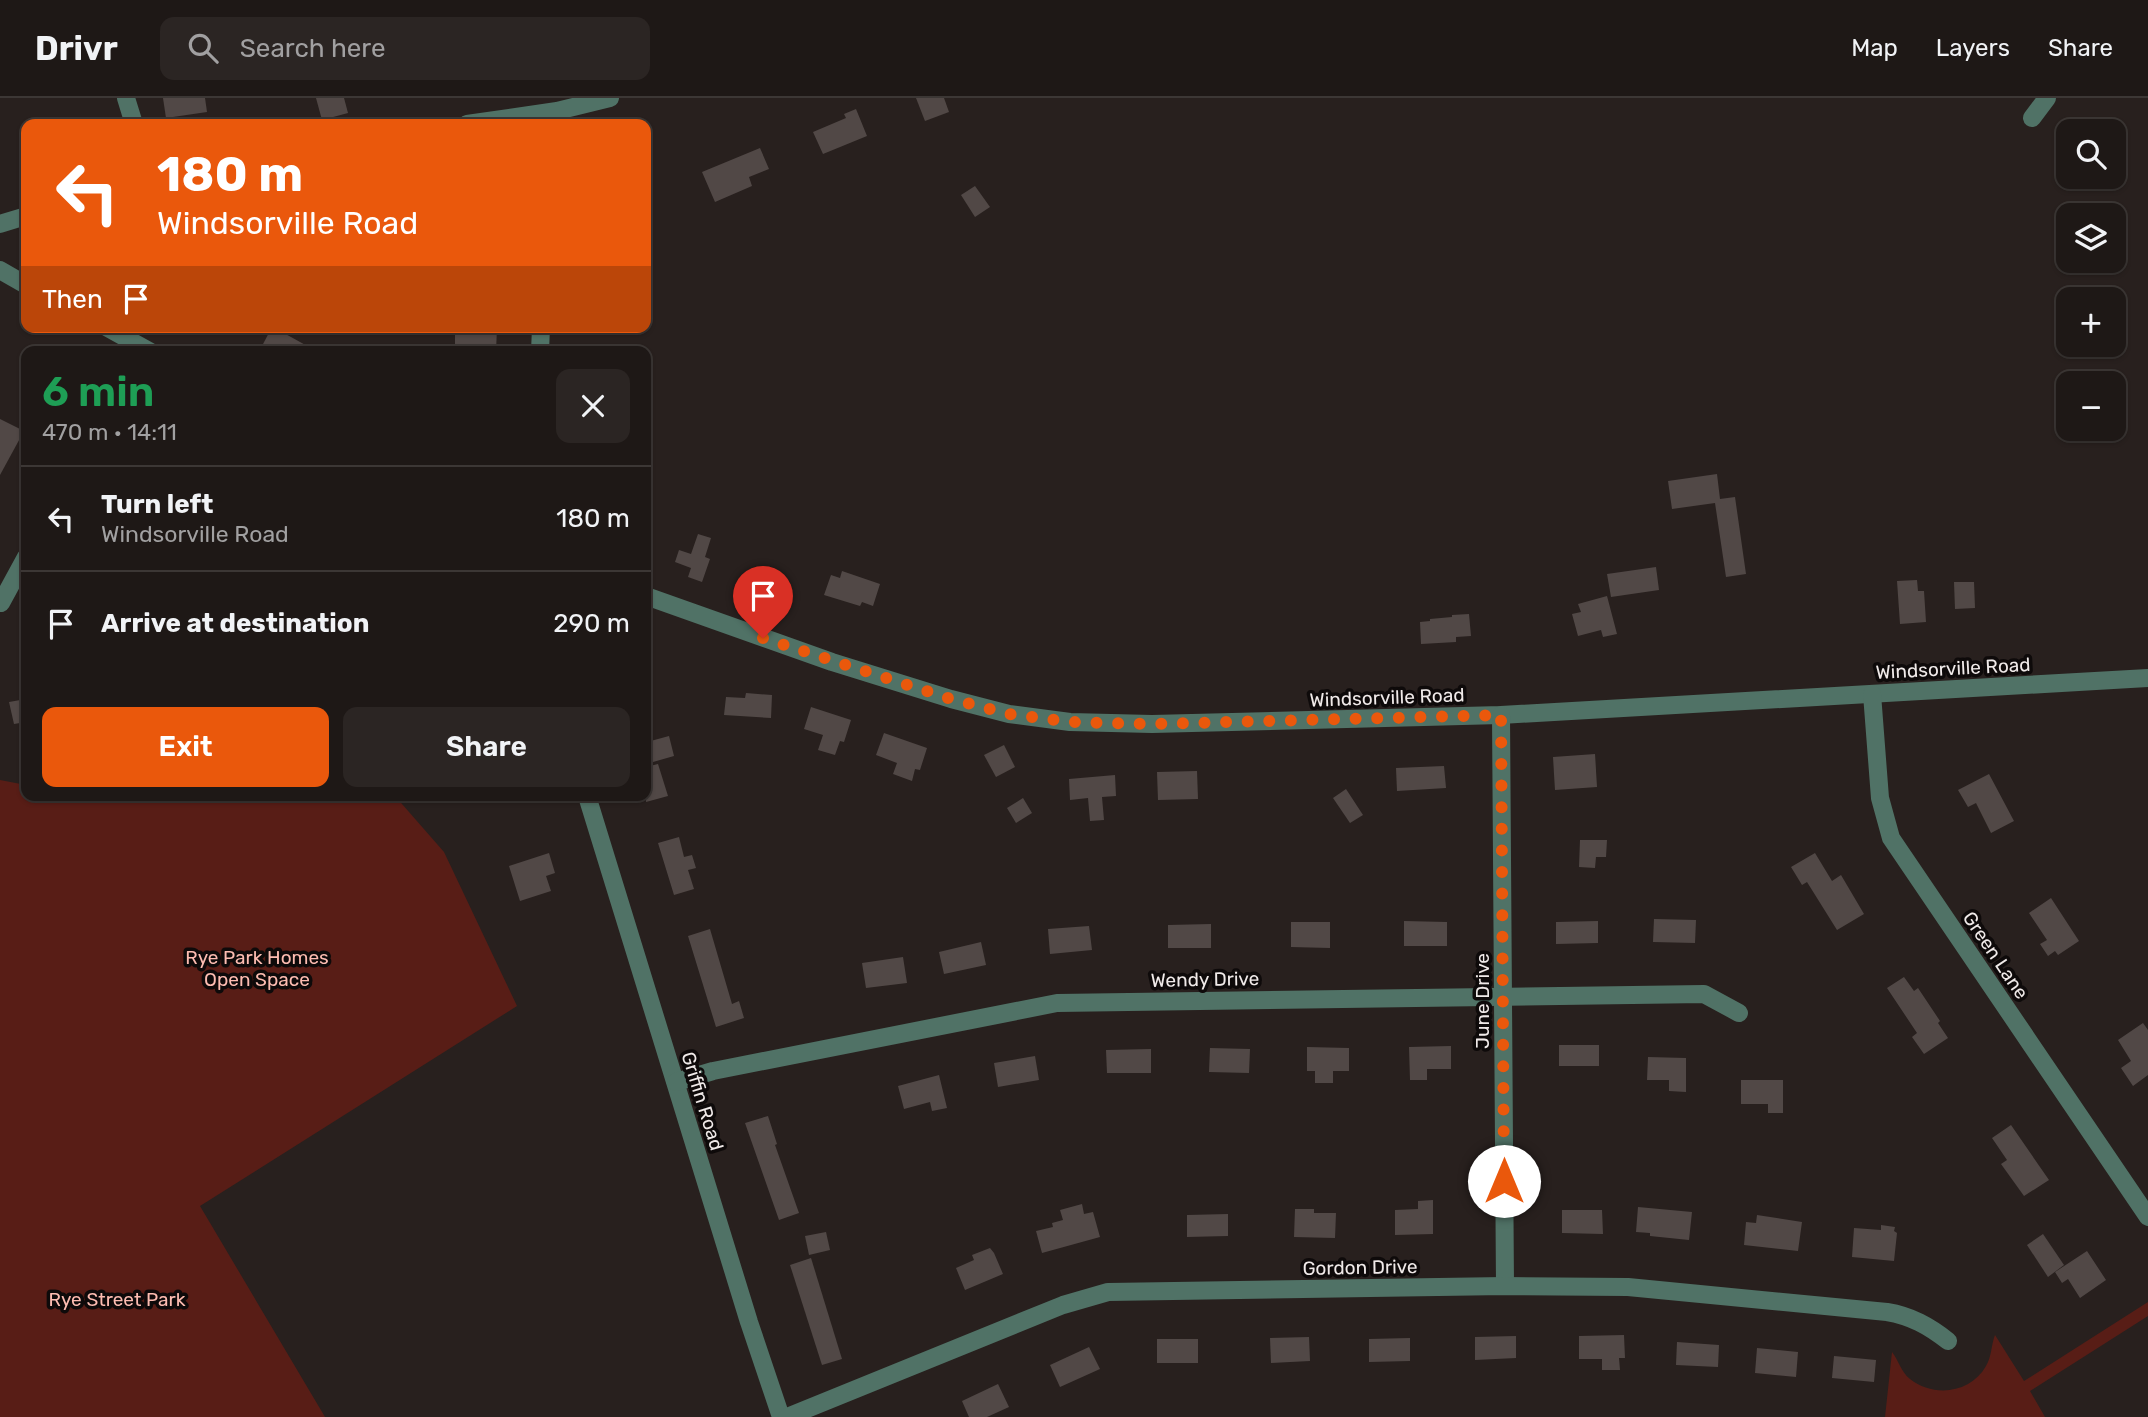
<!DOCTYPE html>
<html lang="en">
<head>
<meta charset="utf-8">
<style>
  :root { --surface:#1e1816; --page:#2b2523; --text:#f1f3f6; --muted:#a1a0a1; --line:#3c3735; --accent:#ea580c }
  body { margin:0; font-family:Rubik,sans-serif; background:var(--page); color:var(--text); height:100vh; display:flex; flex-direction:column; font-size:26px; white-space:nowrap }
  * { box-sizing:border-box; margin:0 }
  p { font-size:23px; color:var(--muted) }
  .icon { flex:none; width:38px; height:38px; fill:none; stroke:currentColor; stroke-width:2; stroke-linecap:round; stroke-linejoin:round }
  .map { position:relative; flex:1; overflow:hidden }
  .drawer { position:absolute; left:21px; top:248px; width:630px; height:455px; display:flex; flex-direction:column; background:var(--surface); border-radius:14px; box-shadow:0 2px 5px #0004,0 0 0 2px var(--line) }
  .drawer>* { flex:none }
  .guide { position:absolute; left:21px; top:21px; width:630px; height:214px; border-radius:14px; box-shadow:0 2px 5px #0004,0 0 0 2px var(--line); background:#ea580c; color:#fff; overflow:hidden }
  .tools { position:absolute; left:2056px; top:21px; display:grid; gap:14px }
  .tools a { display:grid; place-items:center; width:70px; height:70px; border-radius:14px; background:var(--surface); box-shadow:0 2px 5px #0004,0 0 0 2px var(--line); font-size:35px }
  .pin { position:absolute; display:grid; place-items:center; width:60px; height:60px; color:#fff; margin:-72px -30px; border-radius:50% 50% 50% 0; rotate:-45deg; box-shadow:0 0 7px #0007 }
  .pin .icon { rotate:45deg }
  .me { position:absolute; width:77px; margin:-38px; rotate:0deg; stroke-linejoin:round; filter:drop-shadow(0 0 5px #0008) }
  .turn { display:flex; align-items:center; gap:24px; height:147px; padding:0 21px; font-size:32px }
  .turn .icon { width:91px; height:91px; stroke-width:2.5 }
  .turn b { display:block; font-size:49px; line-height:60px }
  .then { display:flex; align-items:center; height:66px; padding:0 21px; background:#0003; gap:14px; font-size:26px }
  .round { display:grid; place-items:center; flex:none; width:74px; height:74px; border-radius:14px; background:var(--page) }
  .headline { display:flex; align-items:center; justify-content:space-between; height:119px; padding:0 21px }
  h1 { font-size:42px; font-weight:600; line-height:52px; color:#1e9e55 }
  .button { display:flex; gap:14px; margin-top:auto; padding:14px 21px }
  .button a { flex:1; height:80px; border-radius:14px; background:var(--accent); color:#fff; font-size:28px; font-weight:600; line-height:80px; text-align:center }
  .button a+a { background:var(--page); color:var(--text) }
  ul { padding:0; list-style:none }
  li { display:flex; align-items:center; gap:21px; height:105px; padding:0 21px; border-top:2px solid var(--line) }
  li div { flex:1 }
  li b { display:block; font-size:26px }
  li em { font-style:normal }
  header { display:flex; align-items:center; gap:42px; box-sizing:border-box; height:98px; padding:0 35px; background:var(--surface); border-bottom:2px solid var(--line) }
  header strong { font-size:33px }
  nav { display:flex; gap:38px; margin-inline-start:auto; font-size:24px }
  .search { width:490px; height:63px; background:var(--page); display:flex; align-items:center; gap:18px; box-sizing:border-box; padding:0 24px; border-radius:14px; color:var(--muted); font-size:26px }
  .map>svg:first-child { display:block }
</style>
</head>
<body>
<header>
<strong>Drivr</strong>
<div class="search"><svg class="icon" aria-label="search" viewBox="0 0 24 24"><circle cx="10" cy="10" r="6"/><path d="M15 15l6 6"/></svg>Search here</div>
<nav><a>Map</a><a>Layers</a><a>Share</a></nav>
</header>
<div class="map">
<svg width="2148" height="1319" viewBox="0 0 2148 1319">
  <rect width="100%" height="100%" fill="#28201e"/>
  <g fill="#581d16">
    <path d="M 0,682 L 26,687 L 26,698 L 89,698 L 110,702 L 114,698 L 395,698 L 444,754 L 517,908 L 200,1108 L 325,1319 L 0,1319 Z"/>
    <path d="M 2148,1204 L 2148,1218 L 2030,1293 L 2045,1319 L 1885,1319 L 1892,1254 C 1899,1263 1901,1274 1910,1281 C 1934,1300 1971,1295 1986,1268 C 1992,1258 1991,1247 1995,1237 L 2024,1283 Z"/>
  </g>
  <g fill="#514846">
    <path d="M 163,0 L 205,0 L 207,14 L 166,20 Z"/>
    <path d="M 316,0 L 344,0 L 348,15 L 322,22 Z"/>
    <path d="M 916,0 L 944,0 L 949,14 L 925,23 Z"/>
    <path d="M 856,11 L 867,38 L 823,56 L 813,34 L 846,20 L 844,16 Z"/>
    <path d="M 760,50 L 769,71 L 749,79 L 752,88 L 715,104 L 702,74 Z"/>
    <path d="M 975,88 L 990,109 L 975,119 L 961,97 Z"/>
    <path d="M 272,229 L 273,229 L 318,254 L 273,254 L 262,248 Z"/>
    <path d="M 455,229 L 497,229 L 496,254 L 455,254 Z"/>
    <path d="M 0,321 L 24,333 L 0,377 Z"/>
    <path d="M 1717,376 L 1720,401 L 1735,399 L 1746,476 L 1726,479 L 1715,405 L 1672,411 L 1668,383 Z"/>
    <path d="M 698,436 L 711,440 L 705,459 L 710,461 L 702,484 L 688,479 L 691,470 L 675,464 L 679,452 L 691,456 Z"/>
    <path d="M 1656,469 L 1659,492 L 1611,499 L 1607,476 Z"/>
    <path d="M 842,473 L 880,486 L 873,508 L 862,504 L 860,508 L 824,497 L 831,477 L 840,480 Z"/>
    <path d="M 1917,482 L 1918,493 L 1924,493 L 1926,524 L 1900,526 L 1897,483 Z"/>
    <path d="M 1954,484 L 1974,484 L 1975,510 L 1955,511 Z"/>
    <path d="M 1607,498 L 1617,536 L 1603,539 L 1601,532 L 1578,538 L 1572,516 L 1581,514 L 1578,506 Z"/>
    <path d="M 1469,516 L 1471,538 L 1456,539 L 1456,544 L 1421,546 L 1420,524 L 1430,523 L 1430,521 L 1452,519 L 1452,517 Z"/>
    <path d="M 746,595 L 772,597 L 771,620 L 724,617 L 726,599 L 745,600 Z"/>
    <path d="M 26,601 L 26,624 L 14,626 L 9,604 Z"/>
    <path d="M 811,609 L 851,622 L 844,644 L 840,643 L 835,657 L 818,652 L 823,637 L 804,631 Z"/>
    <path d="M 884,635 L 927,650 L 920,672 L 915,671 L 912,683 L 893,676 L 897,665 L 876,657 Z"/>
    <path d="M 669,638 L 674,658 L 653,664 L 647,644 Z"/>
    <path d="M 1004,647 L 1015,669 L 996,679 L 984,657 Z"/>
    <path d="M 1595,656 L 1597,689 L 1555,692 L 1553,659 Z"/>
    <path d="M 658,666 L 668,698 L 646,704 L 646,669 Z"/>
    <path d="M 1444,668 L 1446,690 L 1397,693 L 1396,670 Z"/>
    <path d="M 1197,673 L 1198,701 L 1158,702 L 1157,674 Z"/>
    <path d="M 1989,676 L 2014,723 L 1991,735 L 1976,705 L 1968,709 L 1958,692 Z"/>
    <path d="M 1115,677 L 1116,698 L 1102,699 L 1104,722 L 1090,723 L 1088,700 L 1070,702 L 1069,681 Z"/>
    <path d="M 1346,691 L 1363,717 L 1350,725 L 1333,700 Z"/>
    <path d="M 1023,700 L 1032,715 L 1016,725 L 1007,710 Z"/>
    <path d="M 679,739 L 684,759 L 692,757 L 696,770 L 688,772 L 694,791 L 674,797 L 658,745 Z"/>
    <path d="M 1580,742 L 1607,742 L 1606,759 L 1596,759 L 1595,770 L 1579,769 Z"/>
    <path d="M 549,755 L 555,775 L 546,778 L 551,793 L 520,803 L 509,768 Z"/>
    <path d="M 1815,755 L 1832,783 L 1841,777 L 1864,816 L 1837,832 L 1807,784 L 1802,787 L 1791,769 Z"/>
    <path d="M 2051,800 L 2079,843 L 2058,857 L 2055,853 L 2048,858 L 2040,846 L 2047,842 L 2029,815 Z"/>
    <path d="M 1654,821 L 1696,822 L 1695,845 L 1653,844 Z"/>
    <path d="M 1404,823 L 1447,824 L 1447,848 L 1404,848 Z"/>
    <path d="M 1598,823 L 1598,845 L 1556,846 L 1556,824 Z"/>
    <path d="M 1291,824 L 1330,824 L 1330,850 L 1291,849 Z"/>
    <path d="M 1211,826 L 1211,850 L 1168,850 L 1168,827 Z"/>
    <path d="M 1089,828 L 1092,852 L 1050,856 L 1048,831 Z"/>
    <path d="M 710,831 L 732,906 L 739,903 L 744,920 L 716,929 L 688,838 Z"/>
    <path d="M 981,844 L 986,867 L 944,876 L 939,854 Z"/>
    <path d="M 903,859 L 907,885 L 866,890 L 862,865 Z"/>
    <path d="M 1904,879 L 1914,893 L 1918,890 L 1940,923 L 1938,925 L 1948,940 L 1924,956 L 1912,939 L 1917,935 L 1887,890 Z"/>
    <path d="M 2143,925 L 2148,932 L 2148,977 L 2133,988 L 2121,970 L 2131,963 L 2118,942 Z"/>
    <rect x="1559" y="947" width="40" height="21"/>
    <path d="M 1451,948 L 1451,971 L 1427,971 L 1427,982 L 1410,982 L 1409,949 Z"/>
    <path d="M 1307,949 L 1349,950 L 1349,973 L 1333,973 L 1333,985 L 1315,985 L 1315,973 L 1307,973 Z"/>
    <path d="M 1210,950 L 1250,951 L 1249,975 L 1209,974 Z"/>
    <path d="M 1151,951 L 1151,975 L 1107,975 L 1106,952 Z"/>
    <path d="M 1035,958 L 1039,982 L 998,989 L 994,965 Z"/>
    <path d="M 1648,959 L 1686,960 L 1686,994 L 1669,993 L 1669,982 L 1647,982 Z"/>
    <path d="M 939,977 L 947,1010 L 932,1013 L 930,1004 L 904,1011 L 898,988 Z"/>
    <path d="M 1741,982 L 1783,982 L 1783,1015 L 1768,1015 L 1768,1006 L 1741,1006 Z"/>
    <path d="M 768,1018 L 777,1046 L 775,1047 L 799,1115 L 779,1122 L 745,1025 Z"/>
    <path d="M 2011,1027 L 2049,1082 L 2024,1098 L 2001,1066 L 2007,1062 L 1992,1040 Z"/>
    <path d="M 1433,1102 L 1433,1136 L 1395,1137 L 1395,1112 L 1418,1111 L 1418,1103 Z"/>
    <path d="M 1082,1106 L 1084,1116 L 1093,1114 L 1100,1139 L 1042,1155 L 1036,1133 L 1053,1129 L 1052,1125 L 1063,1122 L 1060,1112 Z"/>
    <path d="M 1638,1109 L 1692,1114 L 1689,1142 L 1650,1138 L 1650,1135 L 1636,1134 Z"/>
    <path d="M 1295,1111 L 1314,1111 L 1314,1115 L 1336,1115 L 1335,1140 L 1294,1139 Z"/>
    <path d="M 1562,1112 L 1602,1112 L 1603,1136 L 1562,1135 Z"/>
    <path d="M 1228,1116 L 1228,1138 L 1187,1139 L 1187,1117 Z"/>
    <path d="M 1757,1117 L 1802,1124 L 1798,1153 L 1744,1147 L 1746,1124 L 1756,1125 Z"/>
    <path d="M 1881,1127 L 1895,1129 L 1894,1133 L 1897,1135 L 1894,1163 L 1852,1159 L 1854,1130 L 1881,1132 Z"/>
    <path d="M 826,1134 L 830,1152 L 809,1157 L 805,1138 Z"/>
    <path d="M 2043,1136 L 2064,1167 L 2048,1179 L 2027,1147 Z"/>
    <path d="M 990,1150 L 994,1155 L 1003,1176 L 965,1192 L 956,1170 L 974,1162 L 972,1157 Z"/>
    <path d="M 2087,1153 L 2106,1182 L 2080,1200 L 2068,1181 L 2062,1185 L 2055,1174 Z"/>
    <path d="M 811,1160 L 842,1261 L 822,1267 L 790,1167 Z"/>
    <path d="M 1624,1237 L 1625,1260 L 1619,1260 L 1620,1272 L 1602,1272 L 1602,1261 L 1579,1261 L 1579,1238 Z"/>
    <path d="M 1516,1238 L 1516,1260 L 1475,1262 L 1475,1239 Z"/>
    <path d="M 1309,1239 L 1310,1263 L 1271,1265 L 1270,1240 Z"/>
    <path d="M 1410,1240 L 1410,1263 L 1369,1264 L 1369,1241 Z"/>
    <rect x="1157" y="1241" width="41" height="24"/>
    <path d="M 1677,1244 L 1719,1247 L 1718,1269 L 1676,1267 Z"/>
    <path d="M 1089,1249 L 1100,1271 L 1060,1289 L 1050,1267 Z"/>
    <path d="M 1757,1250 L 1798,1254 L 1796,1279 L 1755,1275 Z"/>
    <path d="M 1834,1258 L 1876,1262 L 1874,1284 L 1832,1280 Z"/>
    <path d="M 998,1286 L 1009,1309 L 987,1319 L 969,1319 L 962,1303 Z"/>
  </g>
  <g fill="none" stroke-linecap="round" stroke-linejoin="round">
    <g stroke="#507266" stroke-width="18">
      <path d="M 126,0 L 134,26"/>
      <path d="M 2032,20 L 2047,0"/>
      <path d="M 467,26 L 557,13 L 610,0"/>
      <path d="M 0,126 L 26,118"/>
      <path d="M 0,172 L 26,187"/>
      <path d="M 106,229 L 151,254"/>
      <path d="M 540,254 L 541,229"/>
      <path d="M 646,498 L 832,564 L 951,601 L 1009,616 L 1070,624 L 1152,626 L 1501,617 L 2148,580"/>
      <path d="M 1,505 L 26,459"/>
      <path d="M 1872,596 L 1880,700 L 1891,740 L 2148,1119"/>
      <path d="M 1501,617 L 1505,1188"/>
      <path d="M 587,698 L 749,1224 L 781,1319"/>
      <path d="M 676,984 L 713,973 L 1057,905 L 1704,896 L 1739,915"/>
      <path d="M 787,1319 L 1063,1207 L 1108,1194 L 1505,1188 L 1628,1189 L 1887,1214 C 1911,1218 1929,1228 1948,1243"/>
    </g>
  </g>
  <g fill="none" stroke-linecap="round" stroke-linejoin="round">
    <path stroke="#ea580c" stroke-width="12" stroke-dasharray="0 21.6" d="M 763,540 L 951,601 L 1009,616 L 1070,624 L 1152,626 L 1501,617 L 1504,1083"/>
  </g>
  <g text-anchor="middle" stroke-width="7" stroke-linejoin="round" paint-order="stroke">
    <g font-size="19" fill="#f0eae9" stroke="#0e0a0a">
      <text transform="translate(1953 570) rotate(-3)" y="7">Windsorville Road</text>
      <text transform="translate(1387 599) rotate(-2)" y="7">Windsorville Road</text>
      <text transform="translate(1996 857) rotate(56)" y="7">Green Lane</text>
      <text transform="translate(1205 881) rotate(-1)" y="7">Wendy Drive</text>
      <text transform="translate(1482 903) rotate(-90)" y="7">June Drive</text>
      <text transform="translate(703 1003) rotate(73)" y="7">Griffin Road</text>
      <text transform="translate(1360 1169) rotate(-1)" y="7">Gordon Drive</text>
    </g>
    <g font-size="19" fill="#fdbcb1" stroke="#0e0a0a">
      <text x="257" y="866">Rye Park Homes<tspan x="257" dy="22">Open Space</tspan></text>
      <text x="117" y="1208">Rye Street Park</text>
    </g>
  </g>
</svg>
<div class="tools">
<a><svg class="icon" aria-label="search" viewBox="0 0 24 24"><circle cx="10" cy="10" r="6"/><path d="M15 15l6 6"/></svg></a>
<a><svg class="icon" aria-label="layers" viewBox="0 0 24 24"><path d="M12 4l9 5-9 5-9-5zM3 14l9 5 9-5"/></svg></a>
<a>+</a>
<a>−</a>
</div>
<div class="pin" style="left:763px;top:540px;background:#d93025"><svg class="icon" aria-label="arrive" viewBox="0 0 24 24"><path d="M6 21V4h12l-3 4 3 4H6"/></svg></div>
<svg class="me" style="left:1504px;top:1083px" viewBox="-20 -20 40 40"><circle r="19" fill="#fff"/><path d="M0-13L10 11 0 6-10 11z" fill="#ea580c"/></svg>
<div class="guide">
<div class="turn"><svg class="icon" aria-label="left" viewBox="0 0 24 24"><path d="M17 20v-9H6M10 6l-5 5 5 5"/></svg><div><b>180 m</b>Windsorville Road</div></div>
<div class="then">Then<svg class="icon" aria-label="arrive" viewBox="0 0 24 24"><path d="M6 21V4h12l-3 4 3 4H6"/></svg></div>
</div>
<section class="drawer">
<div class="headline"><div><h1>6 min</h1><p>470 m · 14:11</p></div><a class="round"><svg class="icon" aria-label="close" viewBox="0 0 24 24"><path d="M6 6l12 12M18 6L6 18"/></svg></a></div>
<ul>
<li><svg class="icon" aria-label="left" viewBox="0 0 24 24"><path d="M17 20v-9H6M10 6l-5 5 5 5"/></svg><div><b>Turn left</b><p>Windsorville Road</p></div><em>180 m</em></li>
<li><svg class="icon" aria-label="arrive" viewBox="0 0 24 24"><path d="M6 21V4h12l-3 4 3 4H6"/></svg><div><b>Arrive at destination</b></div><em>290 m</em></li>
</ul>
<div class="button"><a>Exit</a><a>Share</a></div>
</section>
</div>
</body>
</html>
